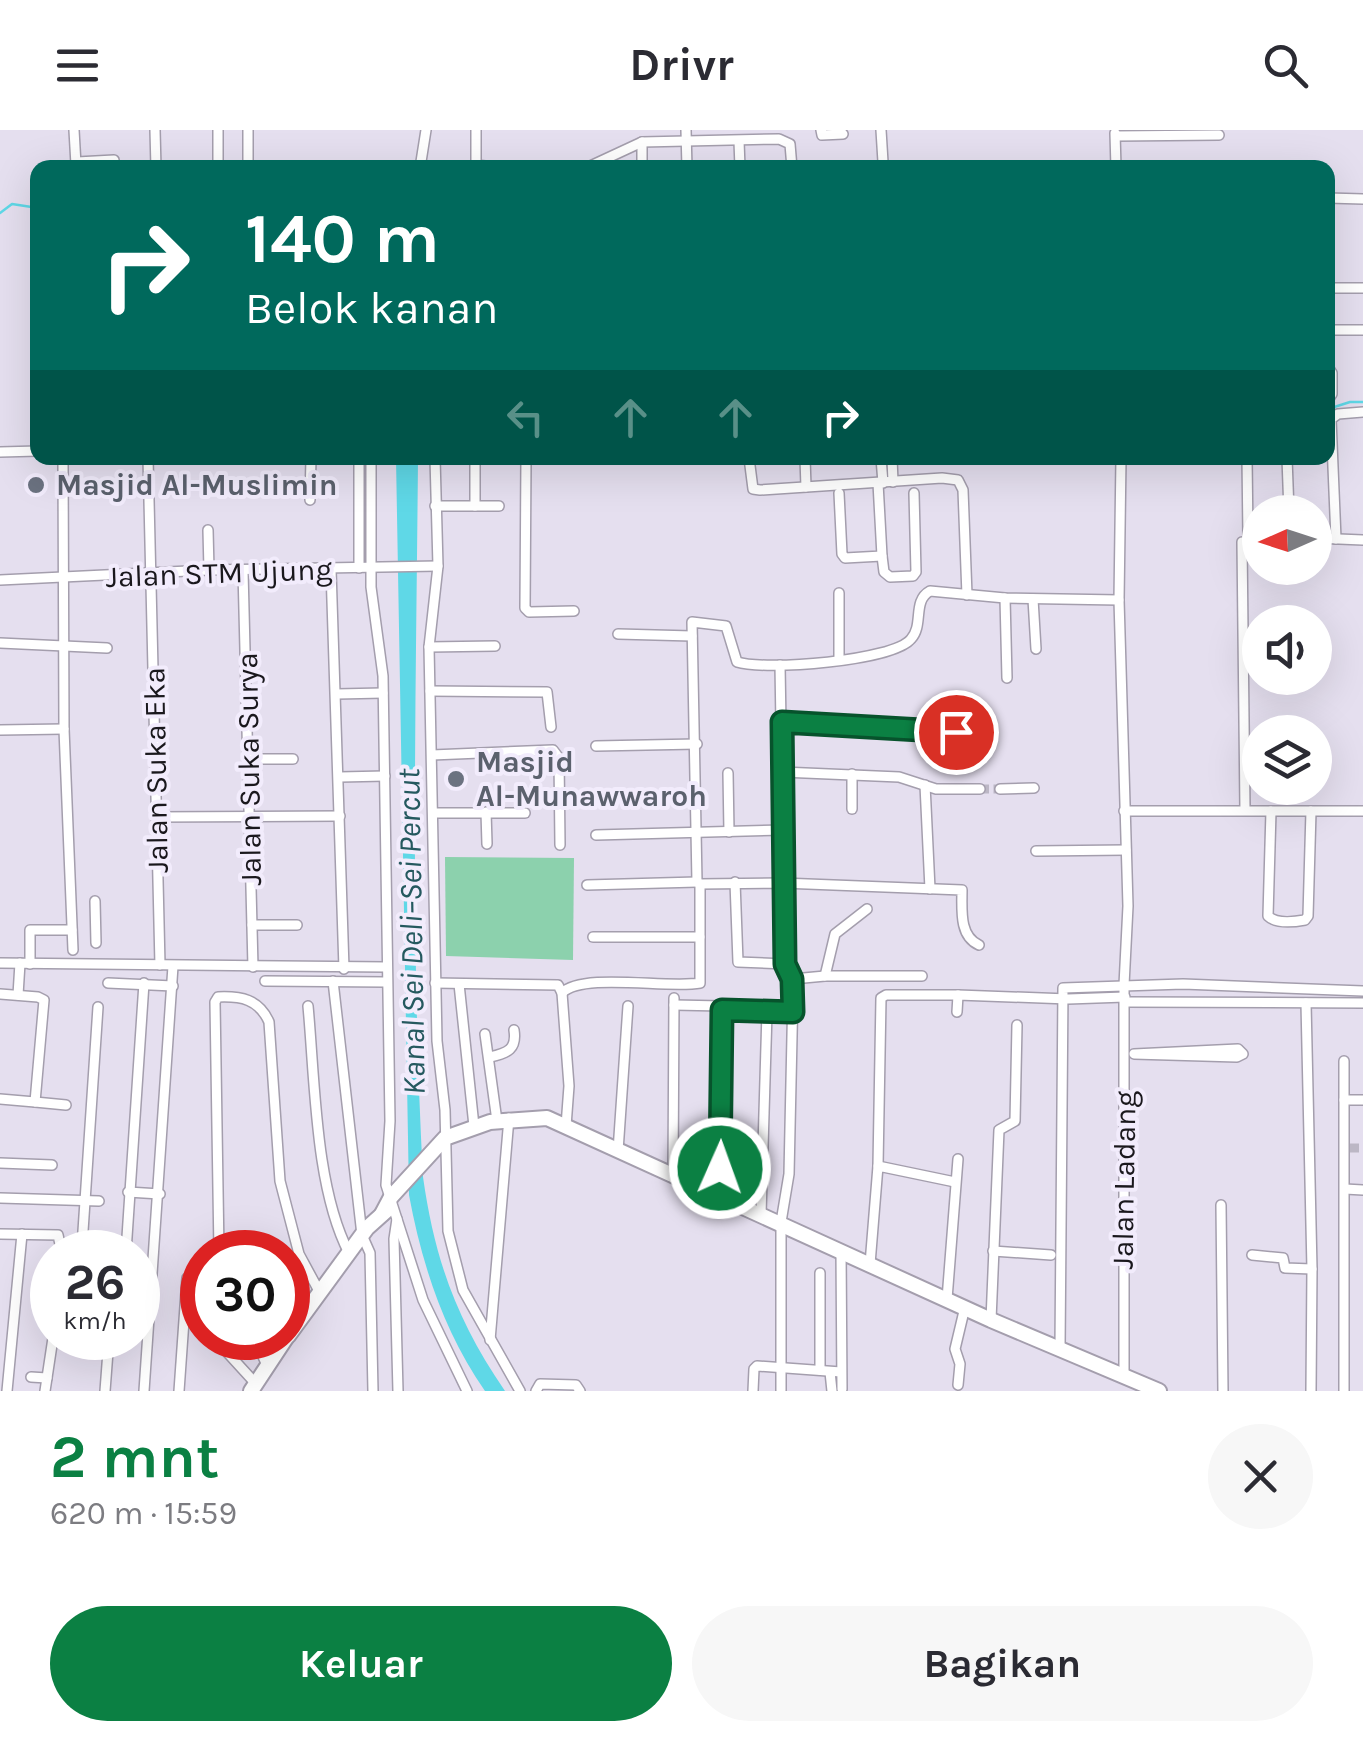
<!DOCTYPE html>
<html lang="id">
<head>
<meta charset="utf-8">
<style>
  :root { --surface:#fff; --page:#f7f7f7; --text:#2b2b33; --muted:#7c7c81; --accent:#0b8043 }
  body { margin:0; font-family:Karla,sans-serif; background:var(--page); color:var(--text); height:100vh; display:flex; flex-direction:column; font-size:38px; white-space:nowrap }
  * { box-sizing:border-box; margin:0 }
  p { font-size:32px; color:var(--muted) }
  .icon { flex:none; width:55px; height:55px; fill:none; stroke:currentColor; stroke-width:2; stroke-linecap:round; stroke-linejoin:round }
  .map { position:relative; height:1261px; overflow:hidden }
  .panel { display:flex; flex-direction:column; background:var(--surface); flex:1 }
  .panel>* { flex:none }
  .guide { position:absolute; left:30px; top:30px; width:1305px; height:305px; border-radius:20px; box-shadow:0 10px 40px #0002; background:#00695c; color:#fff; overflow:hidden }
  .needle { width:65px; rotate:267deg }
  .controls { position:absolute; left:1242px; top:365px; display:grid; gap:20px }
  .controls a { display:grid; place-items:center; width:90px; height:90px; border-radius:50%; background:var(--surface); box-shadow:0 10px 40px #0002; font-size:50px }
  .speed { position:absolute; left:30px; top:1100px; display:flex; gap:20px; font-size:50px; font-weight:700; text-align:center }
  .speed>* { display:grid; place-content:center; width:130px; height:130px; border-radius:50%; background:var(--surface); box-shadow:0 10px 40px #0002; line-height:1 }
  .speed small { font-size:25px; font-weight:400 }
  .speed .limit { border:15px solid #d22; background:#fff; color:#111 }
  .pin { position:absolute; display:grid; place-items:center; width:85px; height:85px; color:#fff; margin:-42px; border:5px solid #fff; border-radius:50%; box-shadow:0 2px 10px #0007 }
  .me { position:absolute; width:110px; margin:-55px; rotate:2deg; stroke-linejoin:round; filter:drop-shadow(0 0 8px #0008) }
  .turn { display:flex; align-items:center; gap:35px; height:210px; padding:0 50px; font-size:45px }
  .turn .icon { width:130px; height:130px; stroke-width:2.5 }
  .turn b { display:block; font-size:70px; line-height:85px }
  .lanes { display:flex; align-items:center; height:95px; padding:0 50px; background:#0003; justify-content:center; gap:50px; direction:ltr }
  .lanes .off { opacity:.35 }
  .round { display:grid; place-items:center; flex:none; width:105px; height:105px; border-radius:52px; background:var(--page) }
  .overview { display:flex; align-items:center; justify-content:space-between; height:170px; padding:0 50px }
  h1 { font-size:60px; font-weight:700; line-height:75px; color:var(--accent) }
  .action { display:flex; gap:20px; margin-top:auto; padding:20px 50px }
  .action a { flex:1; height:115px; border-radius:60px; background:var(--accent); color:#fff; font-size:40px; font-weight:700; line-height:115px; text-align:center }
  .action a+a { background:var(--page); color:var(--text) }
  header { display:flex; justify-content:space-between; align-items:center; height:130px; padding:0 50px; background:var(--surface); font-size:45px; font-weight:700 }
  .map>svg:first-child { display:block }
</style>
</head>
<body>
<header><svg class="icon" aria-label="menu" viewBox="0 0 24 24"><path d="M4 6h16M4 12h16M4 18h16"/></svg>Drivr<svg class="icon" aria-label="search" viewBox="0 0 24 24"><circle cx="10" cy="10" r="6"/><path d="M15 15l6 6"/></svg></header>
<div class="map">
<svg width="1363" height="1261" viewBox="0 0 1363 1261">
  <rect width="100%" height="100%" fill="#e5dfef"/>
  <path fill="#8cd1ad" d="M 445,727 L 574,728 L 573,830 L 446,826 Z"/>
  <path fill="#5fd8e7" d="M 396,328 L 418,328 C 416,567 410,807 423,1047 C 435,1131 457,1191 505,1261 L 485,1261 C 444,1202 422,1135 409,1065 Z"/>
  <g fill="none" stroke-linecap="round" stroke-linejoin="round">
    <g stroke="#5fd8e7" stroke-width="2.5">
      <path d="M 0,83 L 12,74 L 38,78"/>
      <path d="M 1328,279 L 1350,272 L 1363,272"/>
    </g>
    <g stroke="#bcb7c5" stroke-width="9" stroke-dasharray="9 4.5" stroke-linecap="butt">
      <path d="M 980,659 L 1000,659"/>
      <path d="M 1350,1018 L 1363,1018"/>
    </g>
    <g stroke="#a49ead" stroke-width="12">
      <g id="minor">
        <path d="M 74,0 L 76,35"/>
        <path d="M 155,0 L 156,38"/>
        <path d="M 248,0 L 248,38"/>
        <path d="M 686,0 L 687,38"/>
        <path d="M 821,0 L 822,5 L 843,4"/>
        <path d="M 881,0 L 883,32"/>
        <path d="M 1115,3 L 1116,38"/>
        <path d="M 1116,6 L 1219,5"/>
        <path d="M 739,11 L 740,38"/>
        <path d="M 642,12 L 642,38"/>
        <path d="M 77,32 L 114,30"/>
        <path d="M 476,35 L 504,38"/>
        <path d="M 218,38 L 218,0"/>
        <path d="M 420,38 L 426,0"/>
        <path d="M 476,38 L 476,0"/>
        <path d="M 586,38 L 642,12 L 779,9 L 790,14 L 792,38"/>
        <path d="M 1328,68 L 1363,69"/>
        <path d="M 1328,158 L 1363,158"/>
        <path d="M 1328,200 L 1363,200"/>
        <path d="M 1328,237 L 1332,243 L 1332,264 L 1328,270"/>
        <path d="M 0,322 L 38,321"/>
        <path d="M 63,328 L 64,599 L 73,820"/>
        <path d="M 148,328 L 160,835"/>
        <path d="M 371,328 L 371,457 L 383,546 L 390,991 L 386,1055 L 423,1170 L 467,1261"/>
        <path d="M 435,328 L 438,436 L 429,517 L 437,911 L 445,980 L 448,1101 L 463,1160 L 520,1261"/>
        <path d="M 526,328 L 525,478 L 529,482 L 574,481"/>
        <path d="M 749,328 L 753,359 L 760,360 L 942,348 L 958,350 L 963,360 L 967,465"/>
        <path d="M 805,328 L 806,357"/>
        <path d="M 881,328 L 883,353"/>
        <path d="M 892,328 L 893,352"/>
        <path d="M 1121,328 L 1119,470 L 1128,776 L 1124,855 L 1124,1244"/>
        <path d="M 1247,328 L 1248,407 L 1260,410"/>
        <path d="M 1287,328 L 1289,382"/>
        <path d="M 839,363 L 842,424 L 845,428 L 882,426 L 878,353"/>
        <path d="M 310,370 L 311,328"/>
        <path d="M 435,376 L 499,376"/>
        <path d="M 475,376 L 475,328"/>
        <path d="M 208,400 L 209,440"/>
        <path d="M 1315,408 L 1363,410"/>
        <path d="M 1336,409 L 1331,289 L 1338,284 L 1363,282"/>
        <path d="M 1242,412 L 1245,680"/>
        <path d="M 882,426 L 884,442 L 890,447 L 913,446 L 916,442 L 914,363"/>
        <path d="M 359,438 L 359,328"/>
        <path d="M 331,440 L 344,839"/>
        <path d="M 243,441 L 253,837"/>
        <path d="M 0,450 L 209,440 L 438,436"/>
        <path d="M 1005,468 L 1007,548"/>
        <path d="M 1033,469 L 1036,519"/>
        <path d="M 618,504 L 692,506"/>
        <path d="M 0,513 L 107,518"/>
        <path d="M 429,517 L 495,516"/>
        <path d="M 839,529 L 839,463"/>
        <path d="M 780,535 L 785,834 L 793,849 L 793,860 L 789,1044 L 781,1092 L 781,1260"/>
        <path d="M 430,561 L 547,562 L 551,597"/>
        <path d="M 337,564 L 383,563"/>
        <path d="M 782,592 L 956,602"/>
        <path d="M 0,600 L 64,599"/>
        <path d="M 596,616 L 697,614"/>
        <path d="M 432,625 L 553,620 L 559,628 L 560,715"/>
        <path d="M 250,629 L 293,629"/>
        <path d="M 782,642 L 899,647 L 936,659 L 980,659"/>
        <path d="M 728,643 L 729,702"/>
        <path d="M 340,647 L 385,646"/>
        <path d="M 925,655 L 930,759"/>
        <path d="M 1000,659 L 1034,658"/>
        <path d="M 852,679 L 852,644"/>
        <path d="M 1124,681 L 1363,681"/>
        <path d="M 1271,681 L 1268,786 C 1276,794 1294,792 1305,790 L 1308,786 L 1311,681"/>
        <path d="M 486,682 L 487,714"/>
        <path d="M 433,683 L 525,683"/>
        <path d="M 156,687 L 340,686"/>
        <path d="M 596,705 L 783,700"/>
        <path d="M 1036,721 L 1126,720"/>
        <path d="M 735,752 L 738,832 L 785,834"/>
        <path d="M 700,754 L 782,753 L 962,760 C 962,780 959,806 979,815"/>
        <path d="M 587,755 L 697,752"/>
        <path d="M 95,771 L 96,813"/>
        <path d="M 252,795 L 297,795"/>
        <path d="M 593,807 L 700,807"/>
        <path d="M 0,833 L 386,837"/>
        <path d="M 30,834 L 30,800 L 72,800"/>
        <path d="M 825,846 L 835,804 L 867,779"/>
        <path d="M 793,849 L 825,846 L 922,846"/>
        <path d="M 265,851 L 386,852"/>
        <path d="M 333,851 L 362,1105 L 370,1123 L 373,1261"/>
        <path d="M 108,853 L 173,856"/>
        <path d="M 435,853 L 558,855 L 562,863 L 569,956 L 566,996"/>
        <path d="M 459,854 L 474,996"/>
        <path d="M 562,863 C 583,842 668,859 700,853 L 700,754 L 697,752 L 692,492 L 726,496 L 737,532 C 765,541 893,531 911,509 C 924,495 912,471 930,461 L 1005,468 L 1119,470"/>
        <path d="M 0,864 L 38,867 L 44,870 L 35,972 L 0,969"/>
        <path d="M 18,865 L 20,833"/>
        <path d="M 1126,872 L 1363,873"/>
        <path d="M 1306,873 L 1312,1139 L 1311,1261"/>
        <path d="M 674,875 L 722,876 L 722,1011 L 718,1065"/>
        <path d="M 308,876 C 315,950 315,1058 349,1123"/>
        <path d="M 722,880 L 793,882"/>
        <path d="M 957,882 L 958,865 L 1068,869 L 1125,867"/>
        <path d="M 485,904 L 497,991"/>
        <path d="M 1238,919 L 1243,924 L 1237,927 L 1134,924 Z"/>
        <path d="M 490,927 C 508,923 517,919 514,900"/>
        <path d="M 1344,970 L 1363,970"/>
        <path d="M 35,972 L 66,975"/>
        <path d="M 618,1021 L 628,876"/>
        <path d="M 0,1033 L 52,1035"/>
        <path d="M 878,1036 L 881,868 L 886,865 L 958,865"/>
        <path d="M 673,1046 L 674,868"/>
        <path d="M 1345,1059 L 1363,1060"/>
        <path d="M 128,1062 L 160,1064"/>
        <path d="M 0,1068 L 99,1071"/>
        <path d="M 1221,1075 L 1223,1261"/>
        <path d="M 761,1084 L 767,882"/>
        <path d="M 397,1089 L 394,1109 L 398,1261"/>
        <path d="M 0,1104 L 58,1105 L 61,1119"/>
        <path d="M 82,1116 L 98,877"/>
        <path d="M 841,1120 L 842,1259"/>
        <path d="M 993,1121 L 1051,1125"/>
        <path d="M 126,1122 L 144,853"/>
        <path d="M 219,1122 L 215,872 L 218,867 C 241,866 259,869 269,892 L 280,1051 L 299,1124 L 319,1161"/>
        <path d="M 1252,1125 L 1283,1128 L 1285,1138 L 1312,1139"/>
        <path d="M 870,1134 L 878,1036 L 955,1052"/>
        <path d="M 947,1169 L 958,1029"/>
        <path d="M 991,1190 L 999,1000 L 1015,991 L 1017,895"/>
        <path d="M 214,1208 L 256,1254"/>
        <path d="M 254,1208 L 267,1235"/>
        <path d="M 490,1210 L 509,988"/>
        <path d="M 1060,1218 L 1063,858 L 1183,854 L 1363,861"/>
        <path d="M 820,1240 L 820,1143"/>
        <path d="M 830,1242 L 832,1261"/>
        <path d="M 31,1247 L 47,1248"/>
        <path d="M 958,1255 L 960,1234 L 955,1219 L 965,1177"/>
        <path d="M 7,1261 L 22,1104"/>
        <path d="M 45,1261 L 53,1208"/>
        <path d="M 105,1261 L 109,1208"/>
        <path d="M 144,1261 L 173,836"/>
        <path d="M 179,1261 L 187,1148"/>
        <path d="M 536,1261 L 540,1254 L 576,1255 L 580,1261"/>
        <path d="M 753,1261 L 754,1239 L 757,1236 L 841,1242"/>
        <path d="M 1344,1261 L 1344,931"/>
      </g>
    </g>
    <g stroke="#a49ead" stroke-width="18">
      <g id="primary">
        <path d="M 382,1084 L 391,1067 L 445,1008 L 490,992 L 547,988 L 991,1190 L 1159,1261"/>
        <path d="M 288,1206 L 367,1098 L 386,1081"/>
        <path d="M 251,1261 L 286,1208"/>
      </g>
    </g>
    <use href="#minor" stroke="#fff" stroke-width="9"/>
    <use href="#primary" stroke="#fff" stroke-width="14"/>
  </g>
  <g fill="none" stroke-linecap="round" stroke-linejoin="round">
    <g stroke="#07532c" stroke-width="25">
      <path id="route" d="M 720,1038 L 722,880 L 793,882 L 792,849 L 785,834 L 782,592 L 956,602"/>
    </g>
    <use href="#route" stroke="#0b8043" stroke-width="18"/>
  </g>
  <g fill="#6b7280" stroke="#f2ecfc" stroke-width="4">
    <circle cx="36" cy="355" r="10"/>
    <circle cx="456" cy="649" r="10"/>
  </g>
  <g text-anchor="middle" stroke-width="8" stroke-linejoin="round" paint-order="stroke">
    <g font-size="30" font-weight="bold" fill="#5b616d" stroke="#f2ecfc" text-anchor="start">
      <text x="56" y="365">Masjid Al-Muslimin</text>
      <text x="476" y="642">Masjid<tspan x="476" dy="34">Al-Munawwaroh</tspan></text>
    </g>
    <g font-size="30" fill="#1a181d" stroke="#f2ecfc">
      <text transform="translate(219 443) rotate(-2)" y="10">Jalan STM Ujung</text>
      <text transform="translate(249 639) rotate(-91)" y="10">Jalan Suka Surya</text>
      <text transform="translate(156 640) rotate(-91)" y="10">Jalan Suka Eka</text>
      <text transform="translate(1124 1050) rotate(-89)" y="10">Jalan Ladang</text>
    </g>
    <g font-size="32" font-style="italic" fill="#25595f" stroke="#f2ecfc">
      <text transform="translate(411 802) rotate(-91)" y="11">Kanal Sei Deli–Sei Percut</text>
    </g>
  </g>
</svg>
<div class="controls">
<a><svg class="needle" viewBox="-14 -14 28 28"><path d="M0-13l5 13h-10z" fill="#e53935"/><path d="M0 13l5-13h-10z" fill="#7c7c81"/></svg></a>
<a><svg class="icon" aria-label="sound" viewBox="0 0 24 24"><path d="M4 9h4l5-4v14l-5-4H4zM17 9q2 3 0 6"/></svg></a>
<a><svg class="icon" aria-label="layers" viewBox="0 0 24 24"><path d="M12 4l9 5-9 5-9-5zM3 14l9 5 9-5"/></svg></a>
</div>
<div class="speed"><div>26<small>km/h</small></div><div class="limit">30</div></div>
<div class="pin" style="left:956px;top:602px;background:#d93025"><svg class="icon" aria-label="arrive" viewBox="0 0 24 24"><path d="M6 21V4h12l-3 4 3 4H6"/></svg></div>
<svg class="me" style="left:720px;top:1038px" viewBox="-20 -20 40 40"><circle r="17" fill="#0b8043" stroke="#fff" stroke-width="3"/><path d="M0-11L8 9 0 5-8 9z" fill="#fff"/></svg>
<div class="guide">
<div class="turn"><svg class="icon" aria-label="right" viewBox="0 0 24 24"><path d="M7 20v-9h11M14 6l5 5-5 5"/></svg><div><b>140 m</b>Belok kanan</div></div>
<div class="lanes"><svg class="icon off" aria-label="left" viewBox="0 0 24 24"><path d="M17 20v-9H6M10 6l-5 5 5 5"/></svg><svg class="icon off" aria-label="ahead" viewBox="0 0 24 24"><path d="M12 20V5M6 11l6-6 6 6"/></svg><svg class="icon off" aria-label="ahead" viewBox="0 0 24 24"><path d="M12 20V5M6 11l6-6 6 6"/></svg><svg class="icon" aria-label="right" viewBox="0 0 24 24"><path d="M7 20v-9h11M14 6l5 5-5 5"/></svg></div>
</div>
</div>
<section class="panel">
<div class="overview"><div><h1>2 mnt</h1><p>620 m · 15:59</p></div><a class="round"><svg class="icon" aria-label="close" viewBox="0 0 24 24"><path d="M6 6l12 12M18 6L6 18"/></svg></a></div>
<div class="action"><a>Keluar</a><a>Bagikan</a></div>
</section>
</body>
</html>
